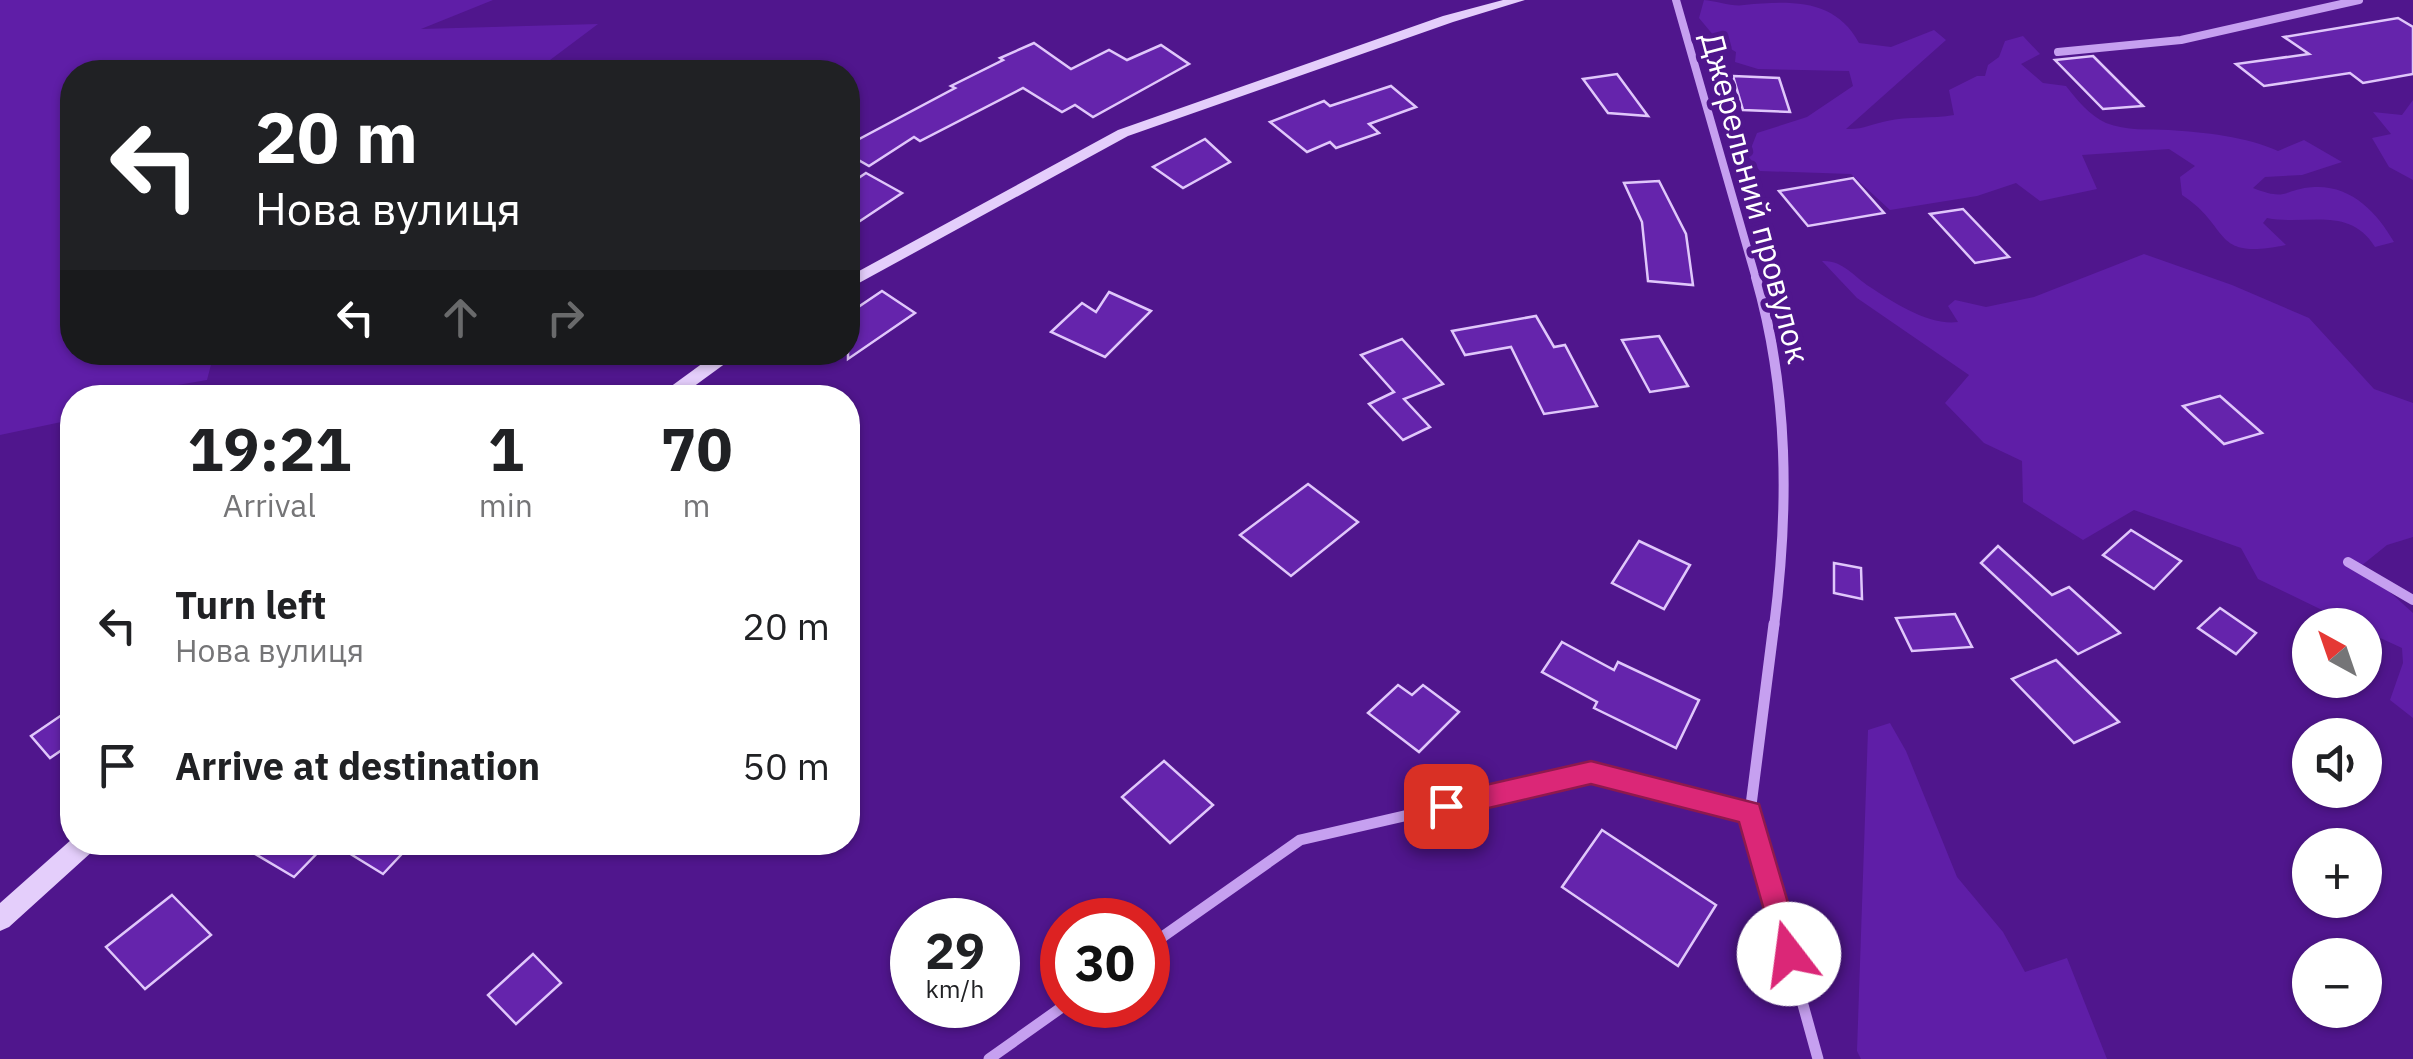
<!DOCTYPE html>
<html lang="en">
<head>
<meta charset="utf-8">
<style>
  :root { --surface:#fff; --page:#f6f6f6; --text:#202124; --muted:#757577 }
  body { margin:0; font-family:"IBM Plex Sans",sans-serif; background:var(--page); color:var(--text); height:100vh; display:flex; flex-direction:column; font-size:38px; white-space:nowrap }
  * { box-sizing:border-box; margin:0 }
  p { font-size:32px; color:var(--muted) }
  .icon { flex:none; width:55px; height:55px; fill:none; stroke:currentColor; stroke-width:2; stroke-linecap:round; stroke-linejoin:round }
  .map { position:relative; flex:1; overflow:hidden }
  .side { position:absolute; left:60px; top:385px; width:800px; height:470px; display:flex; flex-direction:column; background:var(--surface); border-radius:40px; box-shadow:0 2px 8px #0004 }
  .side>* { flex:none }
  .banner { position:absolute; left:60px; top:60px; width:800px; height:305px; border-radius:40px; box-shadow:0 2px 8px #0004; background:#202124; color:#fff; overflow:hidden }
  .needle { width:65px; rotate:320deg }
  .controls { position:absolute; left:2292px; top:608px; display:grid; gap:20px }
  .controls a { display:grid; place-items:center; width:90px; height:90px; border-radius:50%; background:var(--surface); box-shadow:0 2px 8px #0004; font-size:50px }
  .speed { position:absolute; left:890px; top:898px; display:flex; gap:20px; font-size:50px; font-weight:700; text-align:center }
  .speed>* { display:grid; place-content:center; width:130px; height:130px; border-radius:50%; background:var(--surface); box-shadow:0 2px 8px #0004; line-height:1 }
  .speed small { font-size:25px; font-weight:400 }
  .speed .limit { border:15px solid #d22; background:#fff; color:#111 }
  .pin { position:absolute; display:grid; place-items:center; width:85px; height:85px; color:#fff; margin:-42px; border-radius:20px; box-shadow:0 5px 15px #0006 }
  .me { position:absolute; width:110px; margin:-55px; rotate:345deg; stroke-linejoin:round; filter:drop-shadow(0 0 8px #0008) }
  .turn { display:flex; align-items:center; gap:35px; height:210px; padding:0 30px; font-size:45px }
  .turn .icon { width:130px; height:130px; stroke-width:2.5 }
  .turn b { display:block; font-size:70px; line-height:85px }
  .lanes { display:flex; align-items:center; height:95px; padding:0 30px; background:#0003; justify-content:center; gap:50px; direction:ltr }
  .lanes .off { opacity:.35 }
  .eta { display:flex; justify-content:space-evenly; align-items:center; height:170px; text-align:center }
  .eta b { font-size:60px; font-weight:800; line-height:70px }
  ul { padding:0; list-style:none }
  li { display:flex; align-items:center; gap:30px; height:140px; padding:0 30px }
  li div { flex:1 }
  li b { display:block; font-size:38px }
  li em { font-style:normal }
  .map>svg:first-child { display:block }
</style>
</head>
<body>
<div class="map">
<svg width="2413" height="1059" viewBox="0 0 2413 1059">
  <rect width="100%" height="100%" fill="#50168d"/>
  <g fill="#5f1ea7">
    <path d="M 0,0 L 493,0 L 421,29 L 598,24 L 534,72 L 72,72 L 72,352 L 214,353 L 207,380 L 107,397 L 72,398 L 72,404 L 67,405 L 66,421 L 0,435 Z"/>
    <path d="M 1704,0 C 1716,1 1733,7 1744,5 C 1794,0 1836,0 1859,43 L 1891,47 L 1934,30 L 1946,40 L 1846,129 C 1863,130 1871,124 1887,121 C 1908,116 1932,119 1954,115 L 1949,90 L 1977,76 L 1985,76 L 1988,65 L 1999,57 L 2005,41 L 2023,36 L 2040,54 L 2021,64 L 2043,83 L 2066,86 C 2077,100 2089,115 2106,123 C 2126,131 2149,129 2169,130 C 2203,132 2248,137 2278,151 L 2304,140 L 2342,162 L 2302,175 L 2265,177 L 2253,188 C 2288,202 2283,189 2314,187 C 2351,185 2377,212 2394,242 L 2375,247 C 2349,205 2307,226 2267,218 L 2263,223 L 2286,245 C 2210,261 2232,227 2182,195 L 2180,177 L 2195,166 L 2169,149 L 2082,155 L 2097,189 L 2040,201 L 2016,183 L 1977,196 L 1890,210 L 1851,174 L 1760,171 L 1748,156 L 1757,133 L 1807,117 L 1853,86 L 1849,71 L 1758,69 L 1735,62 L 1736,52 L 1719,42 L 1699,18 Z"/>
    <path d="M 2413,100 L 2413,180 L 2389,167 L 2372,138 L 2391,134 L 2373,112 L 2402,115 Z"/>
    <path d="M 2144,254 L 2232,285 L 2309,318 L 2374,389 L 2413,403 L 2413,537 L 2387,545 L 2361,566 L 2413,613 L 2413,718 L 2390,700 L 2403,663 L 2402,648 L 2365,631 L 2365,625 L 2353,625 L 2258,579 L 2241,548 L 2134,510 L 2083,540 L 2023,502 L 2022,461 L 1984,443 L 1945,403 L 1969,375 L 1857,298 L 1822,261 C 1843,260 1853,276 1870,287 C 1894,303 1930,326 1958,322 L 1948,306 L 1955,300 L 1986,307 L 2034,297 Z"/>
    <path d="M 1890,723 L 1906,751 L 1957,877 L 2003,932 L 2025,972 L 2067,958 L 2107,1059 L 1861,1059 L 1857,1051 L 1868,730 Z"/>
  </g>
  <g fill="#6524ac" stroke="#e0c7fb" stroke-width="2.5">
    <path d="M 2398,18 L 2413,27 L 2413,74 L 2363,83 L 2350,73 L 2264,86 L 2236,64 L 2309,54 L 2284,37 Z"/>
    <path d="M 1034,43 L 1071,69 L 1109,50 L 1127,60 L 1161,45 L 1189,64 L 1093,117 L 1075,105 L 1062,112 L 1023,88 L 920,141 L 914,137 L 869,166 L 848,154 L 848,145 L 955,88 L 951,86 L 1003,60 L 1000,58 Z"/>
    <path d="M 2093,56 L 2143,106 L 2103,109 L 2055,60 Z"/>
    <path d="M 1617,74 L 1648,116 L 1608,113 L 1583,79 Z"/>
    <path d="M 1733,76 L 1779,78 L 1790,112 L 1743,110 Z"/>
    <path d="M 1391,86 L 1416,107 L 1369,124 L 1379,133 L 1336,148 L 1330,142 L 1307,152 L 1270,122 L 1324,101 L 1330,106 Z"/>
    <path d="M 1205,139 L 1230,162 L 1183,188 L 1153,167 Z"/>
    <path d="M 866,173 L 902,193 L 848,229 L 848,185 Z"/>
    <path d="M 1853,178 L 1884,213 L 1808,226 L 1779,191 Z"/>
    <path d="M 1659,181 L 1686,234 L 1693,285 L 1648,281 L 1642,222 L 1624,183 Z"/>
    <path d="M 1963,209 L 2009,257 L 1975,263 L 1930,214 Z"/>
    <path d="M 882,291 L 915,313 L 848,359 L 848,314 Z"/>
    <path d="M 1109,292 L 1151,311 L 1105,357 L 1051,332 L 1082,303 L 1096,312 Z"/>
    <path d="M 1536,316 L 1554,347 L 1565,345 L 1597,406 L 1544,414 L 1511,347 L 1465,355 L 1452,331 Z"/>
    <path d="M 1659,336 L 1688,386 L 1650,392 L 1622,340 Z"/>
    <path d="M 1402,339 L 1443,384 L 1404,399 L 1430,427 L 1403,440 L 1369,404 L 1394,392 L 1361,355 Z"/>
    <path d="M 2220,396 L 2262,433 L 2224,444 L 2183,406 Z"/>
    <path d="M 1308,484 L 1358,522 L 1291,576 L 1240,535 Z"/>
    <path d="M 2131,530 L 2181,561 L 2154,589 L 2103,555 Z"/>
    <path d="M 1639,541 L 1690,565 L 1664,609 L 1612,583 Z"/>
    <path d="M 1998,546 L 2052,595 L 2069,587 L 2120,633 L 2078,654 L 1981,563 Z"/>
    <path d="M 1834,563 L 1861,568 L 1862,599 L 1834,593 Z"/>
    <path d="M 2220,608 L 2256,633 L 2236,654 L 2198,628 Z"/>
    <path d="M 1955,614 L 1972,647 L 1912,651 L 1896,618 Z"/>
    <path d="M 1562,642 L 1614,670 L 1618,662 L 1699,700 L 1676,748 L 1594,708 L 1597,702 L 1542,672 Z"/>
    <path d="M 2056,660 L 2119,722 L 2074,743 L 2012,679 Z"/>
    <path d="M 1398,685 L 1412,695 L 1423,685 L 1459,712 L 1419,752 L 1368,713 Z"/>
    <path d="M 72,708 L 72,743 L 50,758 L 31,736 Z"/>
    <path d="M 1164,761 L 1213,805 L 1170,843 L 1122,797 Z"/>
    <path d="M 1602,830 L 1716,905 L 1678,966 L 1562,887 Z"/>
    <path d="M 235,842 L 328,842 L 294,877 Z"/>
    <path d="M 331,842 L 413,842 L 383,874 Z"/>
    <path d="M 172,895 L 211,935 L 145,989 L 106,947 Z"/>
    <path d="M 533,954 L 561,983 L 516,1024 L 488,995 Z"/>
  </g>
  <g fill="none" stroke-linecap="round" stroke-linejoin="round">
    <g stroke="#c6a0f0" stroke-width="8">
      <path d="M 1676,0 L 1756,279"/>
      <path d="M 2058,52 L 2181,40 L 2359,0"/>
    </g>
    <g stroke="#c6a0f0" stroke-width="10">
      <path d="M 1756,277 C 1789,392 1789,509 1774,627"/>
      <path d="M 2348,562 L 2413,600"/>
    </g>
    <g stroke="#c6a0f0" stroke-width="11">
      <path d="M 1774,624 L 1750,813 L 1818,1059"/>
      <path d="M 1148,947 L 1300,840 L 1591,773 L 1750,813"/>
      <path d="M 989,1059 L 1065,1005"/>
    </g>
    <g fill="#e4cefb" fill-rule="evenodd">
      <path d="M 1503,0 L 1525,0 L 1453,22 L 1128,136 L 848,289 L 848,277 L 1118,130 L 1443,16 Z"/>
      <path d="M 718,352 L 741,352 L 678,398 L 655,398 Z"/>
      <path d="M 72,839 L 72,842 L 98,842 L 94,850 L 9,927 L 0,931 L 0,903 Z"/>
    </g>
  </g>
  <path fill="#db2777" stroke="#8e194d" stroke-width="2.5" d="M 1591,761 L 1759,804 L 1803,954 L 1799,963 L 1789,967 L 1779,963 L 1739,822 L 1591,784 L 1446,818 L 1436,815 L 1432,806 L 1436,798 L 1446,794 Z"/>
  <g text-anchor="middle" stroke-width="10" stroke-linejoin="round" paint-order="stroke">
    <g font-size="32" fill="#fff" stroke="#50168d">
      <text transform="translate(1755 198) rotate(75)" y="11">Джерельний провулок</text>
    </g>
  </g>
</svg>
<div class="controls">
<a><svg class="needle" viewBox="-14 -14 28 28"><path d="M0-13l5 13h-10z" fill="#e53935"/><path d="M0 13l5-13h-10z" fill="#757577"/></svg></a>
<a><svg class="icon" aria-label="sound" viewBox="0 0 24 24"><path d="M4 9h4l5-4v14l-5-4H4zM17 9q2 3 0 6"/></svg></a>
<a>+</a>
<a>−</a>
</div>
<div class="speed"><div>29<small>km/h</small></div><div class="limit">30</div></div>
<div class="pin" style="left:1446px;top:806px;background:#d93025"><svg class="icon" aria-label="arrive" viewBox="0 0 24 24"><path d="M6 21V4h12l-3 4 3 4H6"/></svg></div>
<svg class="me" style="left:1789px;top:954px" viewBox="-20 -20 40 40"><circle r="19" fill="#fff"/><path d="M0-13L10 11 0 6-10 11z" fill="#db2777"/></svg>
<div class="banner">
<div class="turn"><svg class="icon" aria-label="left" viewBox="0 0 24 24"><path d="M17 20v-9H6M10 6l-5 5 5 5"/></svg><div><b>20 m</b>Нова вулиця</div></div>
<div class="lanes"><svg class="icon" aria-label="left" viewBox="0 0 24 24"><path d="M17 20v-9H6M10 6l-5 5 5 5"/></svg><svg class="icon off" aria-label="ahead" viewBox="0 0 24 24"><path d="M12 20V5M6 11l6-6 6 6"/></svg><svg class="icon off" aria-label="right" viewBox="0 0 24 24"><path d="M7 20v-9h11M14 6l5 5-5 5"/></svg></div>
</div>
<section class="side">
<div class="eta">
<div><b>19:21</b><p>Arrival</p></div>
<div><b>1</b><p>min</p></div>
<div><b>70</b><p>m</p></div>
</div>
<ul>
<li><svg class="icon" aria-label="left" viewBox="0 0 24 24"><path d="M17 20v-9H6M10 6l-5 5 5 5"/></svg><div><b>Turn left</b><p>Нова вулиця</p></div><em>20 m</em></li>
<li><svg class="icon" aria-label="arrive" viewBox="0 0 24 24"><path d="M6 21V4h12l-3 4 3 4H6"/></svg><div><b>Arrive at destination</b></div><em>50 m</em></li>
</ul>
</section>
</div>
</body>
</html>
